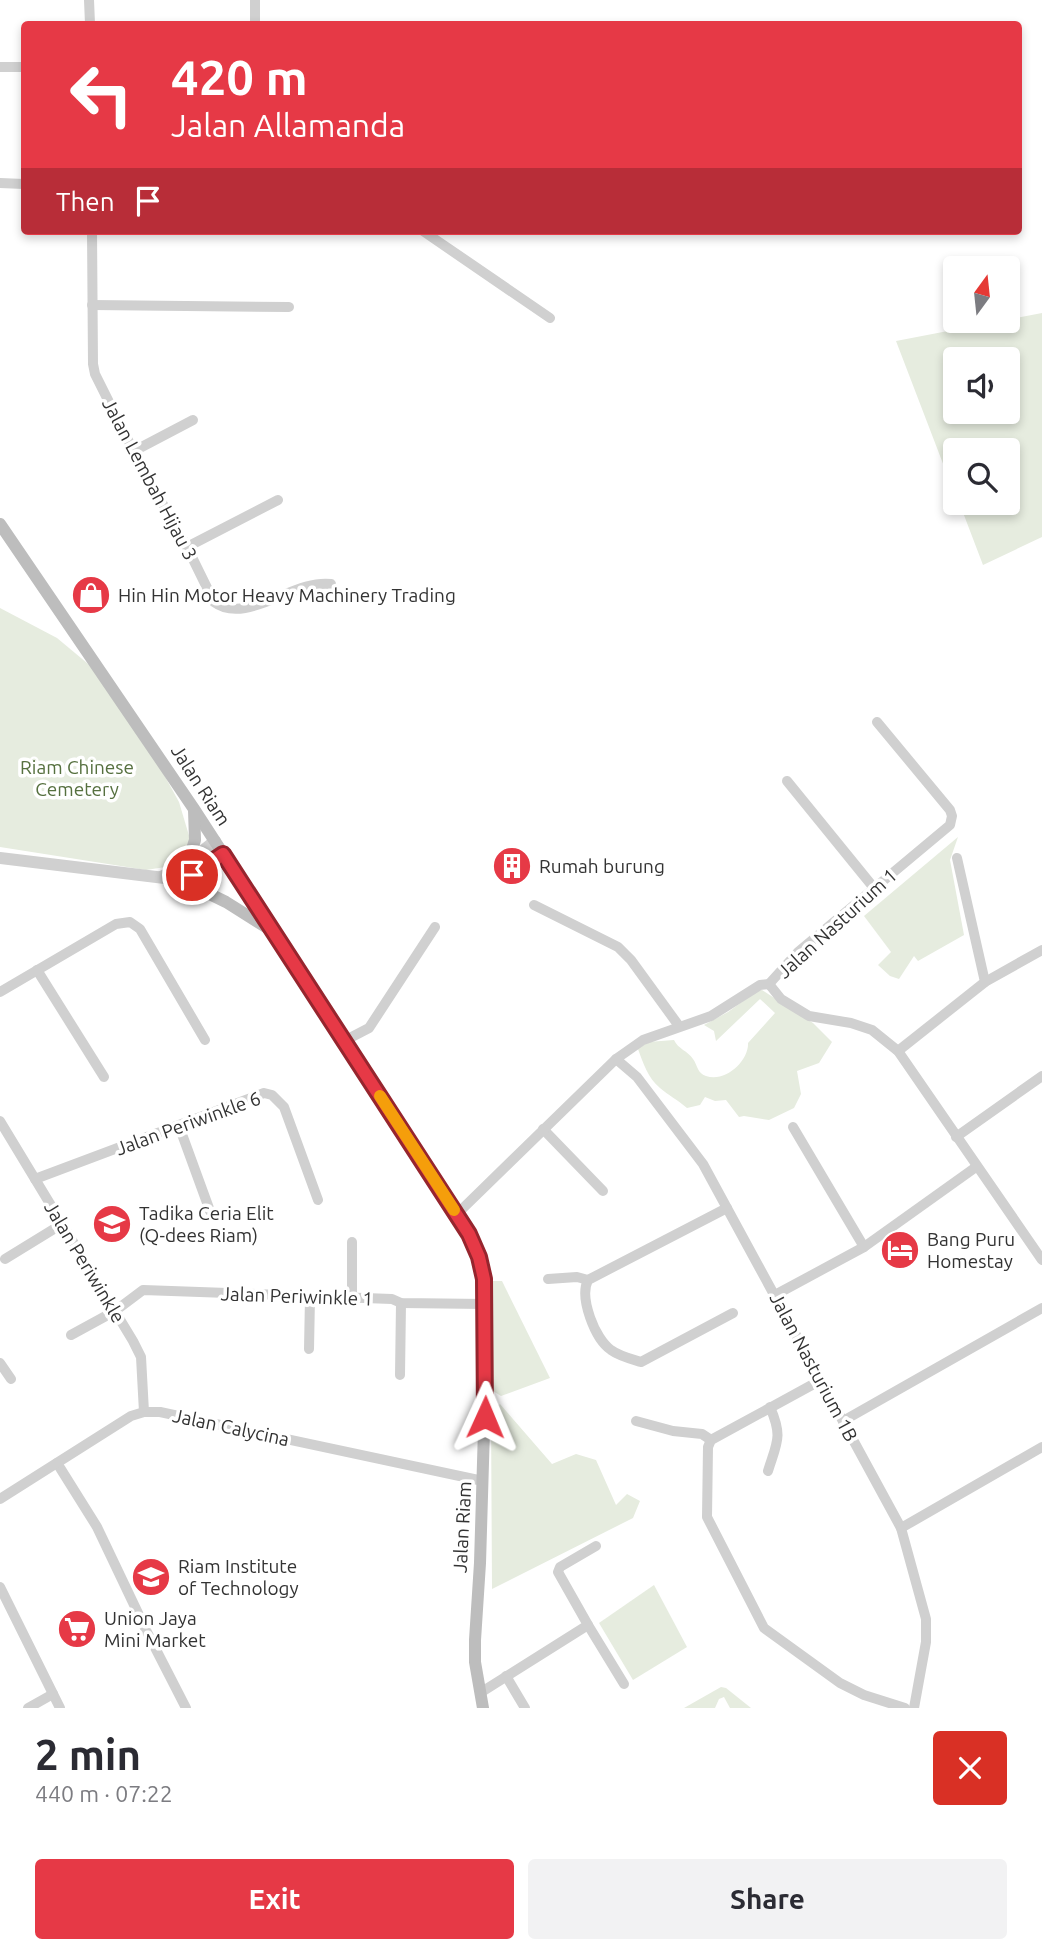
<!DOCTYPE html>
<html lang="en">
<head>
<meta charset="utf-8">
<style>
  :root { --surface:#fff; --page:#f2f2f3; --text:#2b2b33; --muted:#7c7c81; --accent:#e63946 }
  body { margin:0; font-family:Ubuntu,sans-serif; background:var(--page); color:var(--text); height:100vh; display:flex; flex-direction:column; font-size:26px; white-space:nowrap }
  * { box-sizing:border-box; margin:0 }
  p { font-size:23px; color:var(--muted) }
  .icon { flex:none; width:38px; height:38px; fill:none; stroke:currentColor; stroke-width:2; stroke-linecap:round; stroke-linejoin:round }
  .map { position:relative; height:1708px; overflow:hidden }
  .side { display:flex; flex-direction:column; background:var(--surface); flex:1 }
  .side>* { flex:none }
  .guide { position:absolute; left:21px; top:21px; width:1001px; height:214px; border-radius:7px; box-shadow:0 4px 10px #0003; background:#e63946; color:#fff; overflow:hidden }
  .needle { width:46px; rotate:15deg }
  .fabs { position:absolute; left:943px; top:256px; display:grid; gap:14px }
  .fabs a { display:grid; place-items:center; width:77px; height:77px; border-radius:7px; background:var(--surface); box-shadow:0 4px 10px #0003; font-size:35px }
  .pin { position:absolute; display:grid; place-items:center; width:60px; height:60px; color:#fff; margin:-30px; border:4px solid #fff; border-radius:50%; box-shadow:0 2px 7px #0007 }
  .me { position:absolute; width:77px; margin:-38px; rotate:1deg; stroke-linejoin:round; filter:drop-shadow(0 0 5px #0008) }
  .turn { display:flex; align-items:center; gap:24px; height:147px; padding:0 35px; font-size:32px }
  .turn .icon { width:91px; height:91px; stroke-width:2.5 }
  .turn b { display:block; font-size:49px; line-height:60px }
  .then { display:flex; align-items:center; height:66px; padding:0 35px; background:#0003; gap:14px; font-size:26px }
  .round { display:grid; place-items:center; flex:none; width:74px; height:74px; border-radius:7px; background:var(--page) }
  .headline { display:flex; align-items:center; justify-content:space-between; height:119px; padding:0 35px }
  h1 { font-size:42px; font-weight:600; line-height:52px }
  .cta { display:flex; gap:14px; margin-top:auto; padding:14px 35px }
  .cta a { flex:1; height:80px; border-radius:7px; background:var(--accent); color:#fff; font-size:28px; font-weight:600; line-height:80px; text-align:center }
  .cta a+a { background:var(--page); color:var(--text) }
  .map>svg:first-child { display:block }
</style>
</head>
<body>
<div class="map">
<svg width="1042" height="1708" viewBox="0 0 1042 1708">
  <rect width="100%" height="100%" fill="#fff"/>
  <g fill="#e6ecdf" fill-rule="evenodd">
    <path d="M 1042,313 L 1042,537 L 983,565 L 959,502 L 1008,502 L 1008,450 L 956,450 L 955,495 L 896,341 ZM 956,359 L 1008,359 L 1008,411 L 956,411 Z"/>
    <path d="M 0,608 L 57,638 L 93,668 L 151,751 L 179,802 L 190,839 C 177,865 174,866 146,870 L 0,847 Z"/>
    <path d="M 958,837 L 950,860 L 964,935 L 918,961 L 914,956 L 899,979 L 890,976 L 878,965 L 891,952 L 864,916 Z"/>
    <path d="M 762,990 L 813,1023 L 832,1042 L 819,1063 L 797,1071 L 801,1094 L 794,1108 L 769,1120 L 744,1116 L 739,1117 L 726,1100 L 715,1101 L 705,1097 L 700,1105 L 687,1108 C 678,1100 668,1095 660,1088 C 648,1078 643,1063 638,1049 L 648,1042 L 674,1040 C 678,1049 688,1051 693,1059 C 698,1066 697,1073 706,1076 C 725,1083 749,1061 748,1043 L 775,1013 L 760,999 L 716,1041 L 714,1031 L 704,1025 L 728,1012 L 757,991 Z"/>
    <path d="M 493,1281 L 502,1281 L 550,1378 L 501,1396 L 493,1391 L 490,1303 Z"/>
    <path d="M 500,1404 L 552,1464 L 576,1454 L 596,1460 L 616,1505 L 627,1494 L 640,1501 L 633,1518 L 492,1589 L 491,1410 Z"/>
    <path d="M 654,1585 L 687,1647 L 633,1680 L 599,1623 Z"/>
    <path d="M 721,1687 L 726,1688 L 751,1708 L 730,1708 L 724,1697 L 719,1699 L 715,1708 L 684,1708 Z"/>
  </g>
  <g fill="none" stroke-linecap="round" stroke-linejoin="round">
    <g stroke="#d0d0d0" stroke-width="10">
      <path d="M 89,0 L 90,24"/>
      <path d="M 255,24 L 255,0"/>
      <path d="M 0,67 L 24,67"/>
      <path d="M 0,183 L 24,184"/>
      <path d="M 92,231 L 93,364 L 95,374 L 139,462 L 187,547 L 214,602 C 246,626 294,579 331,584"/>
      <path d="M 423,231 L 550,318"/>
      <path d="M 92,305 L 289,307"/>
      <path d="M 134,451 L 193,420"/>
      <path d="M 187,547 L 278,500"/>
      <path d="M 787,781 L 874,888"/>
      <path d="M 534,905 L 618,947 L 631,960 L 679,1026"/>
      <path d="M 37,970 L 104,1077"/>
      <path d="M 985,982 L 1042,950"/>
      <path d="M 769,984 L 781,999 L 809,1016 L 851,1023 L 872,1030 L 898,1051 L 1042,1260"/>
      <path d="M 0,992 L 116,924 L 130,922 L 140,929 L 205,1040"/>
      <path d="M 344,1041 L 369,1028 L 435,927"/>
      <path d="M 898,1051 L 985,982 L 957,858"/>
      <path d="M 616,1059 L 637,1077 L 703,1164 L 901,1528 L 926,1619 L 926,1642 L 914,1708"/>
      <path d="M 0,1121 L 133,1341 L 141,1357 L 144,1412"/>
      <path d="M 179,1126 L 210,1211"/>
      <path d="M 793,1127 L 864,1247"/>
      <path d="M 543,1129 L 603,1191"/>
      <path d="M 956,1137 L 1042,1076"/>
      <path d="M 35,1179 L 264,1093 L 272,1095 L 284,1107 L 318,1200"/>
      <path d="M 727,1208 L 588,1280 C 579,1298 595,1339 611,1350 C 619,1356 631,1359 641,1362 L 733,1313"/>
      <path d="M 457,1214 L 616,1059 L 643,1040 L 711,1016 L 760,985 L 769,984 L 798,952 L 950,825 L 952,816 L 950,810 L 877,722"/>
      <path d="M 5,1259 L 62,1224"/>
      <path d="M 548,1279 L 577,1277 L 588,1280"/>
      <path d="M 775,1295 L 864,1247 L 976,1167"/>
      <path d="M 352,1298 L 352,1242"/>
      <path d="M 71,1335 L 115,1311 L 143,1290 L 392,1299 L 401,1303 L 485,1304"/>
      <path d="M 309,1349 L 310,1297"/>
      <path d="M 0,1363 L 11,1379"/>
      <path d="M 400,1375 L 401,1303"/>
      <path d="M 821,1380 L 711,1440 L 708,1447 L 707,1517 L 764,1628 L 840,1683 L 864,1695 L 905,1708"/>
      <path d="M 636,1421 L 673,1431 L 702,1434 L 711,1440"/>
      <path d="M 843,1421 L 1042,1308"/>
      <path d="M 57,1463 L 97,1527 L 147,1632 L 186,1708"/>
      <path d="M 768,1471 C 777,1442 783,1437 770,1407"/>
      <path d="M 0,1499 L 131,1416 L 144,1412 L 160,1412 L 483,1481"/>
      <path d="M 901,1528 L 1042,1447"/>
      <path d="M 0,1587 L 60,1708"/>
      <path d="M 588,1625 L 624,1684"/>
      <path d="M 506,1676 L 525,1708"/>
      <path d="M 480,1693 L 588,1625 L 558,1572 L 560,1567 L 596,1546"/>
      <path d="M 28,1708 L 53,1694"/>
    </g>
    <g stroke="#d0d0d0" stroke-width="12">
      <path d="M 0,858 L 181,880 L 224,854"/>
      <path d="M 161,877 L 187,864 L 215,841"/>
    </g>
    <g stroke="#bdbdbd" stroke-width="12">
      <path d="M 0,524 L 194,809 L 457,1214 L 479,1257 L 484,1279 L 485,1396 L 480,1563 L 475,1640 L 475,1662 L 483,1708"/>
      <path d="M 187,864 L 195,840 L 194,810"/>
      <path d="M 181,880 L 226,902 L 269,929"/>
    </g>
  </g>
  <g fill="none" stroke-linecap="round" stroke-linejoin="round">
    <g stroke="#96252e" stroke-width="18">
      <path id="route" d="M 192,875 L 223,854 L 469,1234 L 479,1257 L 484,1279 L 485,1417"/>
    </g>
    <use href="#route" stroke="#e63946" stroke-width="12"/>
    <path stroke="#f59e0b" stroke-width="12" d="M 380,1096 L 454,1210"/>
  </g>
  <defs>
    <g id="shop-disc" transform="scale(2.0125)"><circle r="9.5" fill="#e63946" stroke="#fff"/><path d="M-5-2.5h2.3a2.7 3.5 0 0 1 5.4 0H5L5.5 6h-11ZM-1.5-2.5h3a1.5 2.3 0 0 0-3 0Z" fill="#fff"/></g>
    <g id="building-disc" transform="scale(2.0125)"><circle r="9.5" fill="#e63946" stroke="#fff"/><path d="M-4-6H4V6H1V3H-1V6H-4ZM-2.5-4.3h1.7v1.8h-1.7ZM.8-4.3h1.7v1.8H.8ZM-2.5-1h1.7V.8h-1.7ZM.8-1h1.7V.8H.8Z" fill="#fff"/></g>
    <g id="school-disc" transform="scale(2.0125)"><circle r="9.5" fill="#e63946" stroke="#fff"/><path d="M0-5L7-2L0 1L-7-2ZM-4 1L0 2.5L4 1V4Q0 6-4 4Z" fill="#fff"/></g>
    <g id="hotel-disc" transform="scale(2.0125)"><circle r="9.5" fill="#e63946" stroke="#fff"/><path d="M-6-4.5h1.5V1H6V5H4.5V3h-9V5H-6ZM-4 0a1.8 1.8 0 1 1 3.6 0ZM.5 0V-2.5h3Q6-2.5 6 0Z" fill="#fff"/></g>
    <g id="university-disc" transform="scale(2.0125)"><circle r="9.5" fill="#e63946" stroke="#fff"/><path d="M0-5L7-2L0 1L-7-2ZM-4 1L0 2.5L4 1V4Q0 6-4 4Z" fill="#fff"/></g>
    <g id="supermarket-disc" transform="scale(2.0125)"><circle r="9.5" fill="#e63946" stroke="#fff"/><path d="M-6-5.5h2.5l.6 2H6L4.5 2H-2.5L-4.4-4H-6ZM-1.5 3.2a1.3 1.3 0 1 0 .1 0ZM3 3.2a1.3 1.3 0 1 0 .1 0Z" fill="#fff"/></g>
  </defs>
  <g fill-rule="evenodd">
    <use href="#shop-disc" x="91" y="595"/>
    <use href="#building-disc" x="512" y="866"/>
    <use href="#school-disc" x="112" y="1224"/>
    <use href="#hotel-disc" x="900" y="1250"/>
    <use href="#university-disc" x="151" y="1577"/>
    <use href="#supermarket-disc" x="77" y="1629"/>
  </g>
  <g text-anchor="middle" stroke-width="7" stroke-linejoin="round" paint-order="stroke">
    <g font-size="19" fill="#333" stroke="#fff">
      <text transform="translate(150 479) rotate(62)" y="7">Jalan Lembah Hijau 3</text>
      <text transform="translate(201 785) rotate(57)" y="7">Jalan Riam</text>
      <text transform="translate(837 923) rotate(-42)" y="7">Jalan Nasturium 1</text>
      <text transform="translate(188 1123) rotate(-20)" y="7">Jalan Periwinkle 6</text>
      <text transform="translate(85 1262) rotate(59)" y="7">Jalan Periwinkle</text>
      <text transform="translate(297 1296) rotate(2)" y="7">Jalan Periwinkle 1</text>
      <text transform="translate(814 1367) rotate(62)" y="7">Jalan Nasturium 1B</text>
      <text transform="translate(231 1427) rotate(12)" y="7">Jalan Calycina</text>
      <text transform="translate(462 1527) rotate(-87)" y="7">Jalan Riam</text>
    </g>
    <g font-size="19" fill="#333" stroke="#fff" text-anchor="start">
      <text x="118" y="602">Hin Hin Motor Heavy Machinery Trading</text>
      <text x="539" y="873">Rumah burung</text>
      <text x="139" y="1220">Tadika Ceria Elit<tspan x="139" dy="22">(Q-dees Riam)</tspan></text>
      <text x="927" y="1246">Bang Puru<tspan x="927" dy="22">Homestay</tspan></text>
      <text x="178" y="1573">Riam Institute<tspan x="178" dy="22">of Technology</tspan></text>
      <text x="104" y="1625">Union Jaya<tspan x="104" dy="22">Mini Market</tspan></text>
    </g>
    <g font-size="19" fill="#56703f" stroke="#fff">
      <text x="77" y="774">Riam Chinese<tspan x="77" dy="22">Cemetery</tspan></text>
    </g>
  </g>
</svg>
<div class="fabs">
<a><svg class="needle" viewBox="-14 -14 28 28"><path d="M0-13l5 13h-10z" fill="#e53935"/><path d="M0 13l5-13h-10z" fill="#7c7c81"/></svg></a>
<a><svg class="icon" aria-label="sound" viewBox="0 0 24 24"><path d="M4 9h4l5-4v14l-5-4H4zM17 9q2 3 0 6"/></svg></a>
<a><svg class="icon" aria-label="search" viewBox="0 0 24 24"><circle cx="10" cy="10" r="6"/><path d="M15 15l6 6"/></svg></a>
</div>
<div class="pin" style="left:192px;top:875px;background:#d93025"><svg class="icon" aria-label="arrive" viewBox="0 0 24 24"><path d="M6 21V4h12l-3 4 3 4H6"/></svg></div>
<svg class="me" style="left:485px;top:1417px" viewBox="-20 -20 40 40"><path d="M0-17L14 15 0 8-14 15z" fill="#e63946" stroke="#fff" stroke-width="4"/></svg>
<div class="guide">
<div class="turn"><svg class="icon" aria-label="left" viewBox="0 0 24 24"><path d="M17 20v-9H6M10 6l-5 5 5 5"/></svg><div><b>420 m</b>Jalan Allamanda</div></div>
<div class="then">Then<svg class="icon" aria-label="arrive" viewBox="0 0 24 24"><path d="M6 21V4h12l-3 4 3 4H6"/></svg></div>
</div>
</div>
<section class="side">
<div class="headline"><div><h1>2 min</h1><p>440 m · 07:22</p></div><a class="round" style="background:#d93025;color:#fff"><svg class="icon" aria-label="close" viewBox="0 0 24 24"><path d="M6 6l12 12M18 6L6 18"/></svg></a></div>
<div class="cta"><a>Exit</a><a>Share</a></div>
</section>
</body>
</html>
